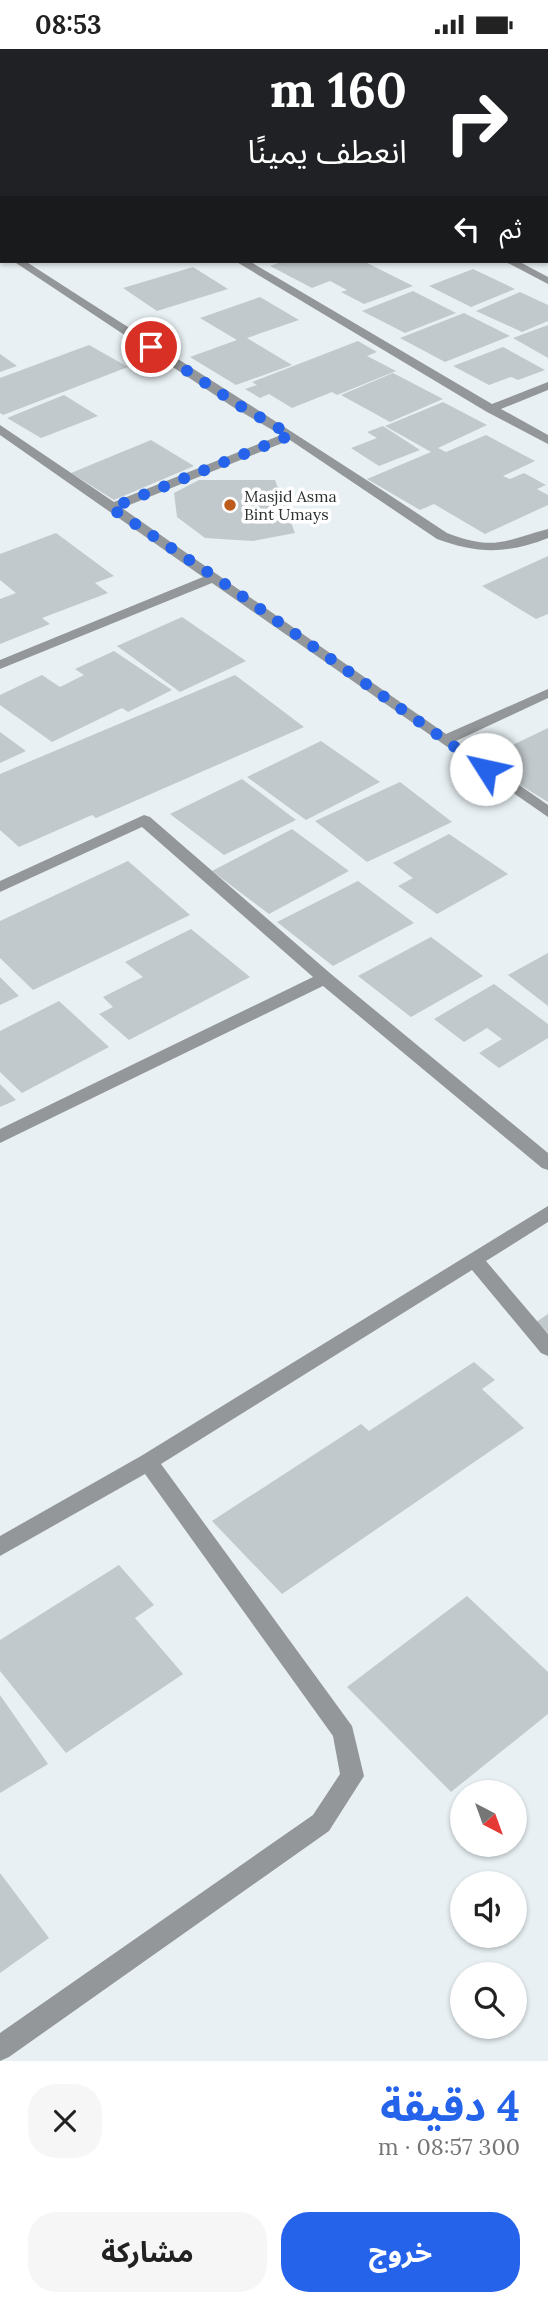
<!DOCTYPE html>
<html lang="ar">
<head>
<meta charset="utf-8">
<style>
  :root { --surface:#fff; --page:#f6f6f6; --text:#222; --muted:#767676; --accent:#2563eb }
  body { margin:0; font-family:Lora,"Noto Sans Arabic",serif; background:var(--page); color:var(--text); direction:rtl; height:100vh; display:flex; flex-direction:column; font-size:26px; white-space:nowrap }
  * { box-sizing:border-box; margin:0 }
  p { font-size:23px; color:var(--muted) }
  .icon { flex:none; width:38px; height:38px; fill:none; stroke:currentColor; stroke-width:2; stroke-linecap:round; stroke-linejoin:round }
  .map { position:relative; height:2012px; overflow:hidden; direction:ltr }
  .drawer { display:flex; flex-direction:column; background:var(--surface); flex:1 }
  .drawer>* { flex:none }
  .banner { position:absolute; left:0px; top:0px; width:550px; height:214px; box-shadow:0 2px 5px #0004; direction:rtl; background:#202124; color:#fff; overflow:hidden }
  .needle { width:46px; rotate:139deg }
  .fabs { position:absolute; left:450px; top:1731px; display:grid; gap:14px }
  .fabs a { display:grid; place-items:center; width:77px; height:77px; border-radius:50%; background:var(--surface); box-shadow:0 2px 5px #0004; font-size:35px }
  .pin { position:absolute; display:grid; place-items:center; width:60px; height:60px; color:#fff; margin:-30px; border:4px solid #fff; border-radius:50%; box-shadow:0 2px 7px #0007 }
  .me { position:absolute; width:77px; margin:-38px; rotate:305deg; stroke-linejoin:round; filter:drop-shadow(0 0 5px #0008) }
  .turn { display:flex; align-items:center; gap:24px; height:147px; padding:0 28px; font-size:32px }
  .turn .icon { width:91px; height:91px; stroke-width:2.5 }
  .turn b { display:block; font-size:49px; line-height:60px }
  .then { display:flex; align-items:center; height:66px; padding:0 28px; background:#0003; gap:14px; font-size:26px }
  .round { display:grid; place-items:center; flex:none; width:74px; height:74px; border-radius:28px; background:var(--page) }
  .head { display:flex; align-items:center; justify-content:space-between; height:119px; padding:0 28px }
  h1 { font-size:42px; font-weight:700; line-height:52px; color:var(--accent) }
  .action { display:flex; gap:14px; margin-top:auto; padding:14px 28px }
  .action a { flex:1; height:80px; border-radius:28px; background:var(--accent); color:#fff; font-size:28px; font-weight:700; line-height:80px; text-align:center }
  .action a+a { background:var(--page); color:var(--text) }
  .status { display:flex; justify-content:space-between; align-items:center; height:49px; padding:0 35px; background:var(--surface); direction:ltr }
  .status svg { height:19px; fill:currentColor }
  .map>svg:first-child { display:block }
</style>
</head>
<body>
<div class="status"><b>08:53</b><svg viewBox="0 0 49 12"><path d="M0 12V9h3v3zM5 12V6h3v6zM10 12V3h3v9zM15 12V0h3v12zM26 1h20v11H26zM47 4h2v5h-2z"/></svg></div>
<div class="map">
<svg width="548" height="2012" viewBox="0 0 548 2012">
  <rect width="100%" height="100%" fill="#e8f0f3"/>
  <g fill="#c2c9cd">
    <path d="M 284,212 L 363,212 L 413,237 L 364,255 L 341,243 L 347,241 L 330,232 L 312,239 L 270,217 Z"/>
    <path d="M 193,218 L 228,240 L 157,262 L 123,239 Z"/>
    <path d="M 473,220 L 515,240 L 471,258 L 429,237 Z"/>
    <path d="M 413,242 L 456,264 L 405,284 L 362,262 Z"/>
    <path d="M 520,243 L 548,256 L 548,272 L 522,283 L 476,262 Z"/>
    <path d="M 260,248 L 299,271 L 247,289 L 292,316 L 236,336 L 190,308 L 237,291 L 200,269 Z"/>
    <path d="M 464,264 L 510,287 L 445,313 L 400,289 Z"/>
    <path d="M 548,276 L 548,309 L 513,289 Z"/>
    <path d="M 358,292 L 377,303 L 367,307 L 396,322 L 337,346 L 332,343 L 292,359 L 269,345 L 260,349 L 245,340 L 257,336 L 252,333 Z"/>
    <path d="M 89,296 L 128,318 L 3,366 L 0,364 L 0,329 Z"/>
    <path d="M 503,298 L 545,321 L 518,331 L 511,328 L 489,336 L 453,317 Z"/>
    <path d="M 0,305 L 17,317 L 0,323 Z"/>
    <path d="M 393,324 L 443,350 L 390,373 L 341,346 Z"/>
    <path d="M 64,346 L 98,367 L 41,389 L 7,369 Z"/>
    <path d="M 443,353 L 487,376 L 438,399 L 446,403 L 486,386 L 535,412 L 503,427 L 510,430 L 524,424 L 546,436 L 537,440 L 548,446 L 548,456 L 485,485 L 434,455 L 420,461 L 367,430 L 431,403 L 385,377 Z"/>
    <path d="M 383,377 L 420,401 L 379,417 L 351,399 L 377,389 L 367,383 Z"/>
    <path d="M 151,391 L 194,417 L 114,451 L 71,424 Z"/>
    <path d="M 199,431 L 275,431 L 295,484 L 253,492 L 205,489 L 177,468 L 174,444 Z"/>
    <path d="M 56,484 L 114,527 L 95,534 L 108,544 L 42,569 L 50,575 L 0,595 L 0,550 L 16,544 L 0,531 L 0,505 Z"/>
    <path d="M 548,507 L 548,565 L 536,570 L 482,537 Z"/>
    <path d="M 182,568 L 246,612 L 180,643 L 117,597 Z"/>
    <path d="M 114,602 L 172,641 L 128,663 L 122,659 L 52,693 L 0,656 L 0,646 L 42,626 L 60,638 L 84,626 L 75,620 Z"/>
    <path d="M 235,626 L 304,678 L 96,769 L 92,766 L 19,798 L 0,781 L 0,725 Z"/>
    <path d="M 548,679 L 548,753 L 504,726 L 510,723 L 488,708 Z"/>
    <path d="M 0,683 L 26,702 L 0,714 Z"/>
    <path d="M 321,692 L 380,733 L 306,771 L 247,728 Z"/>
    <path d="M 242,730 L 296,771 L 224,806 L 170,765 Z"/>
    <path d="M 400,733 L 452,773 L 367,813 L 315,772 Z"/>
    <path d="M 292,780 L 349,822 L 269,865 L 212,822 Z"/>
    <path d="M 449,785 L 508,825 L 437,865 L 398,837 L 413,829 L 393,814 Z"/>
    <path d="M 128,812 L 190,866 L 33,941 L 0,909 L 0,872 Z"/>
    <path d="M 358,832 L 414,874 L 333,917 L 277,873 Z"/>
    <path d="M 191,880 L 250,928 L 129,991 L 99,965 L 113,958 L 103,948 L 143,928 L 125,913 Z"/>
    <path d="M 431,888 L 483,927 L 411,968 L 358,927 Z"/>
    <path d="M 548,904 L 548,957 L 508,926 Z"/>
    <path d="M 0,928 L 19,947 L 0,956 Z"/>
    <path d="M 494,935 L 548,975 L 548,989 L 499,1019 L 479,1004 L 502,990 L 487,979 L 464,993 L 434,970 Z"/>
    <path d="M 59,952 L 109,998 L 22,1044 L 0,1023 L 0,982 Z"/>
    <path d="M 0,1035 L 16,1051 L 0,1058 Z"/>
    <path d="M 548,1265 L 548,1284 L 536,1273 Z"/>
    <path d="M 474,1313 L 495,1331 L 482,1340 L 524,1379 L 282,1545 L 212,1472 L 361,1375 L 369,1382 Z"/>
    <path d="M 119,1516 L 154,1556 L 135,1569 L 183,1625 L 66,1704 L 0,1622 L 0,1591 Z"/>
    <path d="M 467,1547 L 548,1623 L 548,1665 L 451,1743 L 347,1638 Z"/>
    <path d="M 0,1646 L 48,1715 L 0,1744 Z"/>
    <path d="M 0,1824 L 49,1889 L 0,1924 Z"/>
  </g>
  <g fill="none" stroke-linecap="round" stroke-linejoin="round">
    <g fill="#949799" fill-rule="evenodd">
      <path d="M 10,0 L 25,0 L 8,2 Z"/>
      <path d="M 212,0 L 226,0 L 210,2 Z"/>
      <path d="M 301,0 L 313,0 L 315,2 L 303,2 Z"/>
      <rect x="0" y="56" width="2" height="6"/>
      <rect x="0" y="198" width="2" height="7"/>
      <path d="M 13,212 L 25,212 C 166,303 307,391 447,484 C 494,502 503,492 548,480 L 548,489 C 508,505 477,505 437,490 L 290,391 L 122,459 L 446,685 L 548,640 L 548,649 L 456,692 L 548,756 L 548,768 L 212,534 L 0,620 L 0,611 L 203,528 L 0,386 L 0,376 L 114,453 L 281,386 L 233,358 Z"/>
      <path d="M 235,212 L 249,212 L 492,355 L 548,333 L 548,341 L 501,360 L 548,386 L 548,395 L 487,363 Z"/>
      <path d="M 504,212 L 518,212 L 548,228 L 548,235 Z"/>
      <path d="M 144,766 L 150,768 L 331,925 L 548,1104 L 548,1121 L 542,1119 L 323,937 L 0,1094 L 0,1080 L 313,928 L 142,778 L 0,843 L 0,832 Z"/>
      <path d="M 548,1157 L 548,1173 L 486,1212 L 548,1285 L 548,1307 L 541,1304 L 472,1221 L 161,1415 L 352,1677 L 364,1727 L 329,1782 L 9,2008 L 0,2012 L 0,1984 L 313,1766 L 340,1725 L 333,1687 L 145,1425 L 0,1507 L 0,1487 L 141,1407 Z"/>
    </g>
  </g>
  <g fill="none" stroke-linecap="round" stroke-linejoin="round">
    <path stroke="#2563eb" stroke-width="12" stroke-dasharray="0 21.6" d="M 151,298 L 237,355 L 291,386 L 111,459 L 215,528 L 486,720"/>
  </g>
  <circle fill="#bc5b1b" stroke="#fff" stroke-width="2.5" cx="230" cy="456" r="7"/>
  <g text-anchor="middle" stroke-width="7" stroke-linejoin="round" paint-order="stroke">
    <g font-size="16" fill="#2d3031" stroke="#fff" text-anchor="start">
      <text x="244" y="453">Masjid Asma<tspan x="244" dy="18">Bint Umays</tspan></text>
    </g>
  </g>
</svg>
<div class="fabs">
<a><svg class="needle" viewBox="-14 -14 28 28"><path d="M0-13l5 13h-10z" fill="#e53935"/><path d="M0 13l5-13h-10z" fill="#767676"/></svg></a>
<a><svg class="icon" aria-label="sound" viewBox="0 0 24 24"><path d="M4 9h4l5-4v14l-5-4H4zM17 9q2 3 0 6"/></svg></a>
<a><svg class="icon" aria-label="search" viewBox="0 0 24 24"><circle cx="10" cy="10" r="6"/><path d="M15 15l6 6"/></svg></a>
</div>
<div class="pin" style="left:151px;top:298px;background:#d93025"><svg class="icon" aria-label="arrive" viewBox="0 0 24 24"><path d="M6 21V4h12l-3 4 3 4H6"/></svg></div>
<svg class="me" style="left:486px;top:720px" viewBox="-20 -20 40 40"><circle r="19" fill="#fff"/><path d="M0-13L10 11 0 6-10 11z" fill="#2563eb"/></svg>
<div class="banner">
<div class="turn"><svg class="icon" aria-label="right" viewBox="0 0 24 24"><path d="M7 20v-9h11M14 6l5 5-5 5"/></svg><div><b>160 m</b>انعطف يمينًا</div></div>
<div class="then">ثم<svg class="icon" aria-label="left" viewBox="0 0 24 24"><path d="M17 20v-9H6M10 6l-5 5 5 5"/></svg></div>
</div>
</div>
<section class="drawer">
<div class="head"><div><h1>4 دقيقة</h1><p>300 m · 08:57</p></div><a class="round"><svg class="icon" aria-label="close" viewBox="0 0 24 24"><path d="M6 6l12 12M18 6L6 18"/></svg></a></div>
<div class="action"><a>خروج</a><a>مشاركة</a></div>
</section>
</body>
</html>
